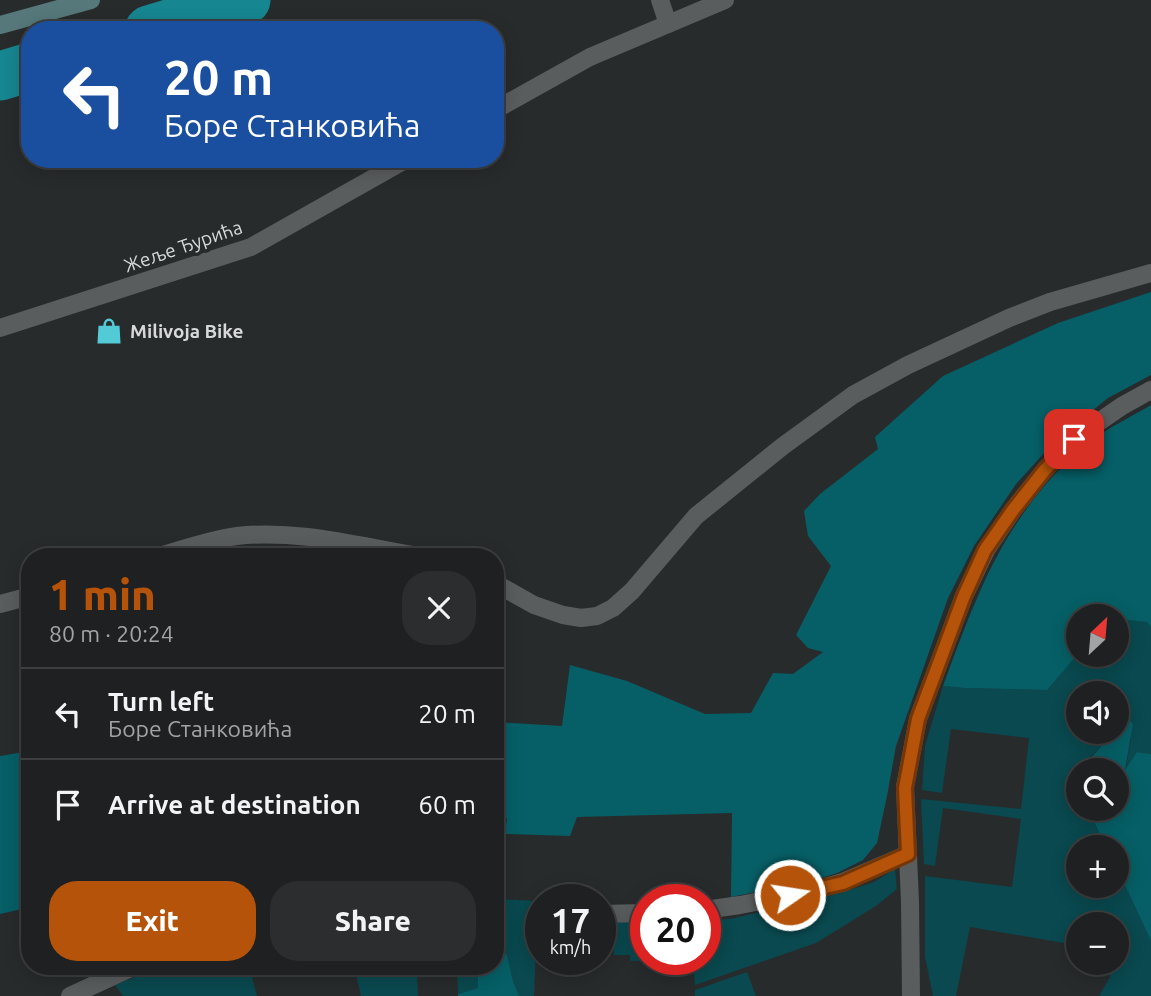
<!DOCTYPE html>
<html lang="en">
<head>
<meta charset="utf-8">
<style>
  :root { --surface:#1e2021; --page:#2b2d2e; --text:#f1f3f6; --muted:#a1a3a5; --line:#3c3e3f; --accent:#b45309 }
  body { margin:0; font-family:Ubuntu,sans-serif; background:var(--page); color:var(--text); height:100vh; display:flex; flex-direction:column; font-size:26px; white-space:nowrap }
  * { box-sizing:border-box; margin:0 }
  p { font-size:23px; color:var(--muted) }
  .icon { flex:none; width:38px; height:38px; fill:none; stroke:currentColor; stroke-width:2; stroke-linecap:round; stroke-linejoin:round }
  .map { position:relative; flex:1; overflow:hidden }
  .panel { position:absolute; left:21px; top:548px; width:483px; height:427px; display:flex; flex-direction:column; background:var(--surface); border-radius:28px; box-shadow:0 4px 18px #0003,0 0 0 2px var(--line) }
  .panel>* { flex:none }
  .top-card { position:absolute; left:21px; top:21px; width:483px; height:147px; border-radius:28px; box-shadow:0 4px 18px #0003,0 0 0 2px var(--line); background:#1a4fa0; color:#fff; overflow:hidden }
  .needle { width:46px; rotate:26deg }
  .buttons { position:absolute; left:1066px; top:604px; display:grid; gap:14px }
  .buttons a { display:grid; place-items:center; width:63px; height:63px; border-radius:50%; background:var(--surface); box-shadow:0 4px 18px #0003,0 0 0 2px var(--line); font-size:35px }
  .speed { position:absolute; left:525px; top:884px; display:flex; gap:14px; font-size:35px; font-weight:700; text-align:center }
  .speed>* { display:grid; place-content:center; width:91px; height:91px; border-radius:50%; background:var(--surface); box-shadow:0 4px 18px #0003,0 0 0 2px var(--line); line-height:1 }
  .speed small { font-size:18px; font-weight:400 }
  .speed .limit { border:10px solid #d22; background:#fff; color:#111 }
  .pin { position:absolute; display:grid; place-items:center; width:60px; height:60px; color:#fff; margin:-30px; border-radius:14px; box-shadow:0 4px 10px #0006 }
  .me { position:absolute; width:77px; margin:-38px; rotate:77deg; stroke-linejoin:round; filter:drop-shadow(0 0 5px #0008) }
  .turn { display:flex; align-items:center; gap:24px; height:147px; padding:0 28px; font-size:32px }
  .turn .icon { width:91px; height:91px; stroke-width:2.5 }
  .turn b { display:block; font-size:49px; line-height:60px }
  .round { display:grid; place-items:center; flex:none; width:74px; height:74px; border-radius:28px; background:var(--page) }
  .headline { display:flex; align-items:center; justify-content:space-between; height:119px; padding:0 28px }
  h1 { font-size:42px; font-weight:800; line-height:52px; color:var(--accent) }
  .primary-button { display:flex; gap:14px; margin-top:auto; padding:14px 28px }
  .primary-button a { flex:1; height:80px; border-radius:28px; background:var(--accent); color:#fff; font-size:28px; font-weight:800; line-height:80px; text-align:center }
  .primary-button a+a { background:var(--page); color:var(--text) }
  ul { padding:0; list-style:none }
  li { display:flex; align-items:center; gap:21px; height:91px; padding:0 28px; border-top:2px solid var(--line) }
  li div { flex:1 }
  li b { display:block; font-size:26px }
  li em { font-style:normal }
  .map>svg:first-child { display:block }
</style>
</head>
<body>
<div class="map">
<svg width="1151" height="996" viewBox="0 0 1151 996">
  <rect width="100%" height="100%" fill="#282b2c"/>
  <g fill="#09494f">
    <path d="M 1117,619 L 1147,622 L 1151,627 L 1151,754 L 1137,752 L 1125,773 L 1131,738 L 1117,717 L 1116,693 L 1078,693 L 1078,732 L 1106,732 L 1106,741 L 1078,770 L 1078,808 L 1088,809 L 1106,847 L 1078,847 L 1078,886 L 1116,886 L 1117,868 L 1151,941 L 1151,996 L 1099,996 L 1110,977 L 1110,963 L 1116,962 L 1116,924 L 1078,924 L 1078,928 L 1070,928 L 1070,944 L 970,927 L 956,996 L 933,996 L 925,957 L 925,876 L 1012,887 L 1021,819 L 943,808 L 935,866 L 924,864 L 921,799 L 1021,809 L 1029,738 L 951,729 L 942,793 L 922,790 L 925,746 L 943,686 L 965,688 L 1046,690 L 1078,654 L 1116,654 Z"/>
    <path d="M 895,869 L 897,889 L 876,906 L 816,943 L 695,985 L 693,960 L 630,961 L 630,955 L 614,955 L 614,921 L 646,920 L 646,959 L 705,959 L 705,920 L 730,919 L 840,893 L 874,882 Z"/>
    <path d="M 495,899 L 538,901 L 534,996 L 519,996 L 513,981 L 507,955 L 495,943 Z"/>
    <path d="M 162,966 L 249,966 L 257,996 L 123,996 L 115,985 Z"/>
    <path d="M 348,966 L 417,966 L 418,996 L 361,996 L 356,974 L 350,975 Z"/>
    <path d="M 457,966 L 478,966 L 478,988 L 458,994 Z"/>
    <path d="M 747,972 L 756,996 L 695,996 L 695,990 Z"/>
  </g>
  <g fill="#065f66">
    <path d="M 1151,292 L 1151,375 L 1108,398 L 1055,441 L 1016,484 L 974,546 L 948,598 L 896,746 L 887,796 L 877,843 L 863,860 L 837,873 L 815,880 L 731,897 L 732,813 L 577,817 L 570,836 L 505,834 L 507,818 L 495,820 L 495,722 L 562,726 L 570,665 L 627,681 L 705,714 L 751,713 L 773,673 L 793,674 L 823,652 L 808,648 L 796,635 L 831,566 L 808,536 L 804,511 L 820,494 L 878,449 L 875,437 L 943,376 L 1058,323 Z"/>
    <path d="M 1151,405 L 1151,627 L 1147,622 L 1117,619 L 1116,616 L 1078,616 L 1078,654 L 1047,690 L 965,688 L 943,686 C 954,656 965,625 978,596 C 1002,539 1039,483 1087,444 C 1105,429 1131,417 1151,405 Z"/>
    <path d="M 1122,712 L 1133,724 L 1125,770 L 1137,752 L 1151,754 L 1151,941 L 1117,868 L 1116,847 L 1106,847 L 1088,809 L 1116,808 L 1116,770 L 1080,770 L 1106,741 L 1106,732 L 1116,732 L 1117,715 Z"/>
    <path d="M 30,751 L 30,911 L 22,909 L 0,914 L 0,756 Z"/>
    <path d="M 495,943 L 507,955 L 513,981 L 519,996 L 458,996 L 458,994 L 478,988 L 478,966 L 495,966 Z"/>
  </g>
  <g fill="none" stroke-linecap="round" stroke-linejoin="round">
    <g stroke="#168690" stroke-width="49">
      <path d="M 149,30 L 246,0"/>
      <path d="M 0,76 L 30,67"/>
    </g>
    <g stroke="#5a5d5e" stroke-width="18">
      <path d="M 660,0 L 668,24"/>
      <path d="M 705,910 L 740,905 L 815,890 L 843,882 L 908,854"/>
      <path d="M 600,914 L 646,913"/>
    </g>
    <g stroke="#5a5d5e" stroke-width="18">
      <path d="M 495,110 L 590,57 L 725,0"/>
      <path d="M 0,328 L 251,247 L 407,159"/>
      <path d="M 159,556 C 184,549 210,540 237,536 C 298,529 358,546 418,556"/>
      <path d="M 495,583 L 534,605 L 563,615 L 581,618 L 597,616 L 613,608 L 632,591 L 696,516 L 783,446 L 853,395 L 908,365 L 1009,318 L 1050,302 L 1151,273"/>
      <path d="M 0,604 L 30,596"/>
      <path d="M 70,996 L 135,966"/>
      <path d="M 911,996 L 910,902 L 905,787 L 918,719 L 964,596 L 986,550 L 1013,510 L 1044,471 L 1074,439 L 1122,406 L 1151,390"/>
    </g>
    <path stroke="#56787b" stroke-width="18" d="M 0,25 L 91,0"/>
  </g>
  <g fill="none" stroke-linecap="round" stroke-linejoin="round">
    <g stroke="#753606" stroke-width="18">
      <path id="route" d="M 790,895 L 843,883 L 908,854 L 905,788 L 918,719 L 964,596 L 985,550 L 1013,510 L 1044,471 L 1074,439"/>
    </g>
    <use href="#route" stroke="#b45309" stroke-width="12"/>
  </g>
  <defs>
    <g id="shop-bare" transform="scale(2.1)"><path d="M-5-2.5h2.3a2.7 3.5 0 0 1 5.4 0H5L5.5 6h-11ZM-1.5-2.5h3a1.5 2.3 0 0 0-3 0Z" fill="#52cbd7" stroke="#282b2c" stroke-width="2.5" paint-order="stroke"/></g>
  </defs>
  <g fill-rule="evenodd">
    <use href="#shop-bare" x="109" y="331"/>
  </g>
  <g text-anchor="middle" stroke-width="7" stroke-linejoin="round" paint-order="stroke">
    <g font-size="19" fill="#d7d9d9" stroke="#282b2c">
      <text transform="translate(183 246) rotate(-19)" y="7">Жеље Ђурића</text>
    </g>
    <g font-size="19" font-weight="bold" fill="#d7d9d9" stroke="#282b2c" text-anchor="start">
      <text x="130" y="338">Milivoja Bike</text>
    </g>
  </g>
</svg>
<div class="buttons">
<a><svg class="needle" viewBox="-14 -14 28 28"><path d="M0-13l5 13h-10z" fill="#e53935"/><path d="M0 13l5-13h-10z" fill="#a1a3a5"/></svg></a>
<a><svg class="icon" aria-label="sound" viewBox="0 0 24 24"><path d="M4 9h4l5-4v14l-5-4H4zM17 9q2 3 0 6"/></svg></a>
<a><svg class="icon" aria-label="search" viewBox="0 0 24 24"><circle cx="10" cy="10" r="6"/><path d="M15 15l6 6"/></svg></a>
<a>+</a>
<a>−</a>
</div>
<div class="speed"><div>17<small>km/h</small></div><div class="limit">20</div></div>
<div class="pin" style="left:1074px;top:439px;background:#d93025"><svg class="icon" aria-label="arrive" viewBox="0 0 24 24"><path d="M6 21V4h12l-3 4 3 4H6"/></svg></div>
<svg class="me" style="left:790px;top:895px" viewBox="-20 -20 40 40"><circle r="17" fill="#b45309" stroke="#fff" stroke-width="3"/><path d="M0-11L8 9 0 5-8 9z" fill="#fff"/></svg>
<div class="top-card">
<div class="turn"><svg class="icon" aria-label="left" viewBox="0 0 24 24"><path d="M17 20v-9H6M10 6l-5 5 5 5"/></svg><div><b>20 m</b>Боре Станковића</div></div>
</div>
<section class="panel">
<div class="headline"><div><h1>1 min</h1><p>80 m · 20:24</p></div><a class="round"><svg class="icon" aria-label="close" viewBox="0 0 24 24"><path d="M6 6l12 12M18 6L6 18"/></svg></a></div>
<ul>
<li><svg class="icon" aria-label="left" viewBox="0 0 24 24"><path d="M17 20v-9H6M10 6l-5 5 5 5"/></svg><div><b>Turn left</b><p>Боре Станковића</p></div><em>20 m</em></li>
<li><svg class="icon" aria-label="arrive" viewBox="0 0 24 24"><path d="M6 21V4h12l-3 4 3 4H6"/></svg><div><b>Arrive at destination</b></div><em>60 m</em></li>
</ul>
<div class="primary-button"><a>Exit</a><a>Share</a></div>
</section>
</div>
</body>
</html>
